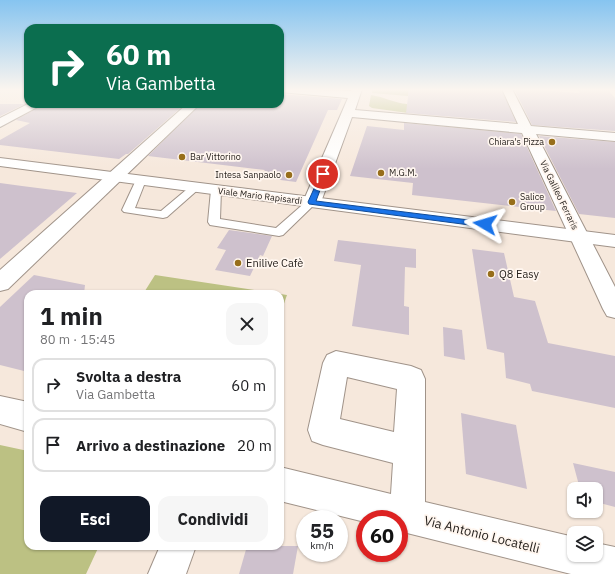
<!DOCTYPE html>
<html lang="it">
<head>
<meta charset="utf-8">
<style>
  :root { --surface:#fff; --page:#f6f6f6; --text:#202124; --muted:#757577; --line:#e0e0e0; --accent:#111827 }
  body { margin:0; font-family:"IBM Plex Sans",sans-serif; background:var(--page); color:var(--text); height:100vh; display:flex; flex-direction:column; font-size:15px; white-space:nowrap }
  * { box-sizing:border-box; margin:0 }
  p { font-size:13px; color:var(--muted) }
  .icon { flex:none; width:22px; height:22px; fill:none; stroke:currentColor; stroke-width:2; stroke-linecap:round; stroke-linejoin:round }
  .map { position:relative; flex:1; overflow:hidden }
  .side { position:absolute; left:24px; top:290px; width:260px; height:260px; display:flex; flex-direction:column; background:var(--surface); border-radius:12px; box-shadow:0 1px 3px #0004 }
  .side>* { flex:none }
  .top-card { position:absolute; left:24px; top:24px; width:260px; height:84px; border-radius:12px; box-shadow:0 1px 3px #0004; background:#0b6e4f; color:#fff; overflow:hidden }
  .tools { position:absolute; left:567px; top:482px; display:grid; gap:8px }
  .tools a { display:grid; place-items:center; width:36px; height:36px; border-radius:8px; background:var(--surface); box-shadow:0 1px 3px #0004; font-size:20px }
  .speed { position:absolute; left:296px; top:510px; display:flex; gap:8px; font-size:20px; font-weight:700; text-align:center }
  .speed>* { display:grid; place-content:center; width:52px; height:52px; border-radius:50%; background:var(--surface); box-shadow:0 1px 3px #0004; line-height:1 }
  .speed small { font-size:10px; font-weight:400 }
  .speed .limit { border:6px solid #d22; background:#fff; color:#111 }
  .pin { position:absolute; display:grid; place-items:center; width:34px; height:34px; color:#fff; margin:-17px; border:2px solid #fff; border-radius:50%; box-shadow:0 1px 4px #0007 }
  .me { position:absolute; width:44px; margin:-22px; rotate:277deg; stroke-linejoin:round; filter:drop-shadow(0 0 3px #0008) }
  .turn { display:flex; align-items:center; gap:14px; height:84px; padding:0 16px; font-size:18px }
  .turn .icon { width:52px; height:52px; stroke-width:2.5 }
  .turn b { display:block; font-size:28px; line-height:34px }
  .round { display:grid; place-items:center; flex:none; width:42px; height:42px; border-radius:12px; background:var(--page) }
  .headline { display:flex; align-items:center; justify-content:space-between; height:68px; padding:0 16px }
  h1 { font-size:24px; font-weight:700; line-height:30px }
  .button { display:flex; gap:8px; margin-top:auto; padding:8px 16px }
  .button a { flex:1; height:46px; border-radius:12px; background:var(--accent); color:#fff; font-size:16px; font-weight:700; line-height:46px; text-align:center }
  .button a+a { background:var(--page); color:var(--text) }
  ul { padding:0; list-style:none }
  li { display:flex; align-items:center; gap:12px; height:54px; margin:0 8px 6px; padding:0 8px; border:2px solid var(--line); border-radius:12px }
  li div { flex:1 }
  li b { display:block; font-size:15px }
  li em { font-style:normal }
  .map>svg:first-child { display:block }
</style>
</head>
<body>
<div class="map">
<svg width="615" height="574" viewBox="0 0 615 574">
  <rect width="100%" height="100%" fill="#f6e8dc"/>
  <g fill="#bcc183">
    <path d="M 373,89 L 409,89 L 408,96 L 372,93 Z"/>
    <path d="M 371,95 C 384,97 395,103 407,104 L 408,113 L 372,108 L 369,106 Z"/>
    <path d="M 155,275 L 287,295 L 280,315 L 280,294 L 143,294 Z"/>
    <path d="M 0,445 L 28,451 L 28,546 L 99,546 L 86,574 L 0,574 Z"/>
  </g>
  <g fill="#cec1cd">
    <path d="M 409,89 L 501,89 L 516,122 L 406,113 Z"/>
    <path d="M 514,89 L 580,93 L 577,89 L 608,90 L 615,98 L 615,131 L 532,125 Z"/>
    <path d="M 280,94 L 342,99 L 337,110 L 328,110 L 296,182 L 265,178 L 269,172 L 264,171 L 265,170 L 148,156 L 201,104 L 280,104 Z"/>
    <path d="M 0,104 L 25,104 L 0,116 Z"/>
    <path d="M 44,104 L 185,104 L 128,154 L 126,154 L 119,159 L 0,145 L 0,140 L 30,123 L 16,120 Z"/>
    <path d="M 404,123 L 521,134 L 556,211 L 412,195 L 413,183 L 350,176 L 367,126 L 404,130 Z"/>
    <path d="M 539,136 L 615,142 L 615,218 L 579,214 Z"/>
    <path d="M 0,183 L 22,186 L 77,193 L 0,259 Z"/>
    <path d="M 229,230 L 272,236 L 263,256 L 260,255 L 250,276 L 215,270 L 226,250 L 217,248 Z"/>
    <path d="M 338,240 L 416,249 L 416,268 L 405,267 L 404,306 L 409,307 L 409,335 L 352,326 L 361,265 L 334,261 Z"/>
    <path d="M 472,249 L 504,253 L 514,297 L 535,301 L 548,343 L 615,356 L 615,408 L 532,391 L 530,384 L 506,378 L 504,353 L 487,349 Z"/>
    <path d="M 34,275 L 85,285 L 84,294 L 28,294 L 28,372 L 0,365 L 0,307 Z"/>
    <path d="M 443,327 L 462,330 L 465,360 L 444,356 Z"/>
    <path d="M 461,413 L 516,425 L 527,489 L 466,474 Z"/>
    <path d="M 573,463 L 615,472 L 615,507 L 596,502 L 596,489 L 580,489 Z"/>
    <path d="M 247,546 L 298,546 L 293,574 L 239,574 Z"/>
  </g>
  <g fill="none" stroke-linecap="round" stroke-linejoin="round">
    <g stroke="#a09389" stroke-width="2">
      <g id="service">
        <path d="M 141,177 L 146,180 L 135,208 L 161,211 L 192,185 L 196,184 L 201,187 L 167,217 L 163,218 L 124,212 L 122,210 L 136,180 Z"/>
        <path d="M 216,187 L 221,190 L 220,219 L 276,228 L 308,200 L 312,199 L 317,202 L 283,235 L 279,236 L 210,225 L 208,222 L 211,190 Z"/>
      </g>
    </g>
    <g stroke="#a09389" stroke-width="2">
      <g id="minor">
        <path d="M 280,89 L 351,91 L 352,89 L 362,89 L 355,110 L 518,124 L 502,89 L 512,89 L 531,126 L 615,133 L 615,141 L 536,134 L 615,287 L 615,318 L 607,316 L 603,309 L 522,133 L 352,117 L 321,202 L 318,206 L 312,207 L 306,206 L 303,202 L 348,98 L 280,92 Z"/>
        <path d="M 28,104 L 43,104 L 0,127 L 0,118 Z"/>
        <path d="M 187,104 L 200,104 L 8,289 L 0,291 L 0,270 Z"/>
        <path d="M 336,351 L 411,366 L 421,370 L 425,379 L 425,502 L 574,537 L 574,555 L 596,555 L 596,543 L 615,547 L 615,574 L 571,574 L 399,531 L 399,519 L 365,519 L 365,522 L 280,501 L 280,467 L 391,494 L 393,463 L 323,445 L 312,441 L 308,430 L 323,363 L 327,355 ZM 347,377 L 397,389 L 394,432 L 340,419 Z"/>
        <path d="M 0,396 L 28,402 L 28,432 L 0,424 Z"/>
        <path d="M 160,546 L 196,546 L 186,574 L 148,574 Z"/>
      </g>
    </g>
    <g stroke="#a09389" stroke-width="2">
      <path id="primary" d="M 0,158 L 615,235 L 615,247 L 0,166 Z"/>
    </g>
    <use href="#service" fill="#fff" fill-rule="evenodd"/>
    <use href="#minor" fill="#fff" fill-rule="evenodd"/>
    <use href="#primary" fill="#fff" fill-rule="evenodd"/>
  </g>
  <linearGradient id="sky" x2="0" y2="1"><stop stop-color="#86c4f0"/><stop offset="0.53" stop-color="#fbf5ef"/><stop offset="1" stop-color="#fbf5ef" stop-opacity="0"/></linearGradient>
  <rect width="615" height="169" fill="url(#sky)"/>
  <path fill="#1a73e8" stroke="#114b97" d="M 321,173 L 326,174 L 316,201 L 485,222 L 489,224 L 485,227 L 309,204 L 308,202 Z"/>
  <g fill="#976e1a" stroke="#fff6ef" stroke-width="1.5">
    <circle cx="552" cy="142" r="4"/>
    <circle cx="182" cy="157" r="4"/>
    <circle cx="381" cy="173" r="4"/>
    <circle cx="289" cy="175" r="4"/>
    <circle cx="512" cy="202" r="4"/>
    <circle cx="238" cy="263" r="4"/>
    <circle cx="491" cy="274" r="4"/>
  </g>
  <g text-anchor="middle" stroke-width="3.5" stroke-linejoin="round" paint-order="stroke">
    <g font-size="9" fill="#27221e" stroke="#fff6ef" text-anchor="start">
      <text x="544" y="145" text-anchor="end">Chiara's Pizza</text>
      <text x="190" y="160">Bar Vittorino</text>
      <text x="389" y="176">M.G.M.</text>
      <text x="281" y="178" text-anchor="end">Intesa Sanpaolo</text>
      <text x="520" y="200">Salice<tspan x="520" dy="10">Group</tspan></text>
    </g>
    <g font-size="9" fill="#27221e" stroke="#fff6ef">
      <text transform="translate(559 195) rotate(64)" y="3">Via Galileo Ferraris</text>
      <text transform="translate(260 196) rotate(7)" y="3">Viale Mario Rapisardi</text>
    </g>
    <g font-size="11" fill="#27221e" stroke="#fff6ef" text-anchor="start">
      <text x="246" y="267">Enilive Cafè</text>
      <text x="499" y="278">Q8 Easy</text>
    </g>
    <g font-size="13" fill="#27221e" stroke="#fff6ef">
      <text transform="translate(482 534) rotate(14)" y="5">Via Antonio Locatelli</text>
    </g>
  </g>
</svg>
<div class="tools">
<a><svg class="icon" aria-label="sound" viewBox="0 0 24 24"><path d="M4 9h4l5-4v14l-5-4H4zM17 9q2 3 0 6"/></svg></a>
<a><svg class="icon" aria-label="layers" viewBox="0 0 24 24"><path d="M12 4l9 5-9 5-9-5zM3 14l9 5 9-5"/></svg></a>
</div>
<div class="speed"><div>55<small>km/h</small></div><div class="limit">60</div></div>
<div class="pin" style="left:323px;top:174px;background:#d93025"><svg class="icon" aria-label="arrive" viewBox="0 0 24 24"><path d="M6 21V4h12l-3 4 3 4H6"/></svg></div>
<svg class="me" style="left:485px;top:224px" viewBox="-20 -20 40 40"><path d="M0-17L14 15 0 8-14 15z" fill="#1a73e8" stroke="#fff" stroke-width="4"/></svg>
<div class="top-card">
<div class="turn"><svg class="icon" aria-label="right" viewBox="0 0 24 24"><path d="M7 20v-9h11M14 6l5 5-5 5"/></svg><div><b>60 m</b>Via Gambetta</div></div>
</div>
<section class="side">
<div class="headline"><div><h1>1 min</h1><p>80 m · 15:45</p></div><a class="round"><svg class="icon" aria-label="close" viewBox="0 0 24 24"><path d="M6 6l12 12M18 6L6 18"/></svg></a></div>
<ul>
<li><svg class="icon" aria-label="right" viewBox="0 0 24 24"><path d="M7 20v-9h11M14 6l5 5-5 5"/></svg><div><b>Svolta a destra</b><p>Via Gambetta</p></div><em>60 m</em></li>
<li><svg class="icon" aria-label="arrive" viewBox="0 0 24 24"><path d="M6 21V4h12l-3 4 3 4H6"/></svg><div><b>Arrivo a destinazione</b></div><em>20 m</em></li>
</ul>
<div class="button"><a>Esci</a><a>Condividi</a></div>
</section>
</div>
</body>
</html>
